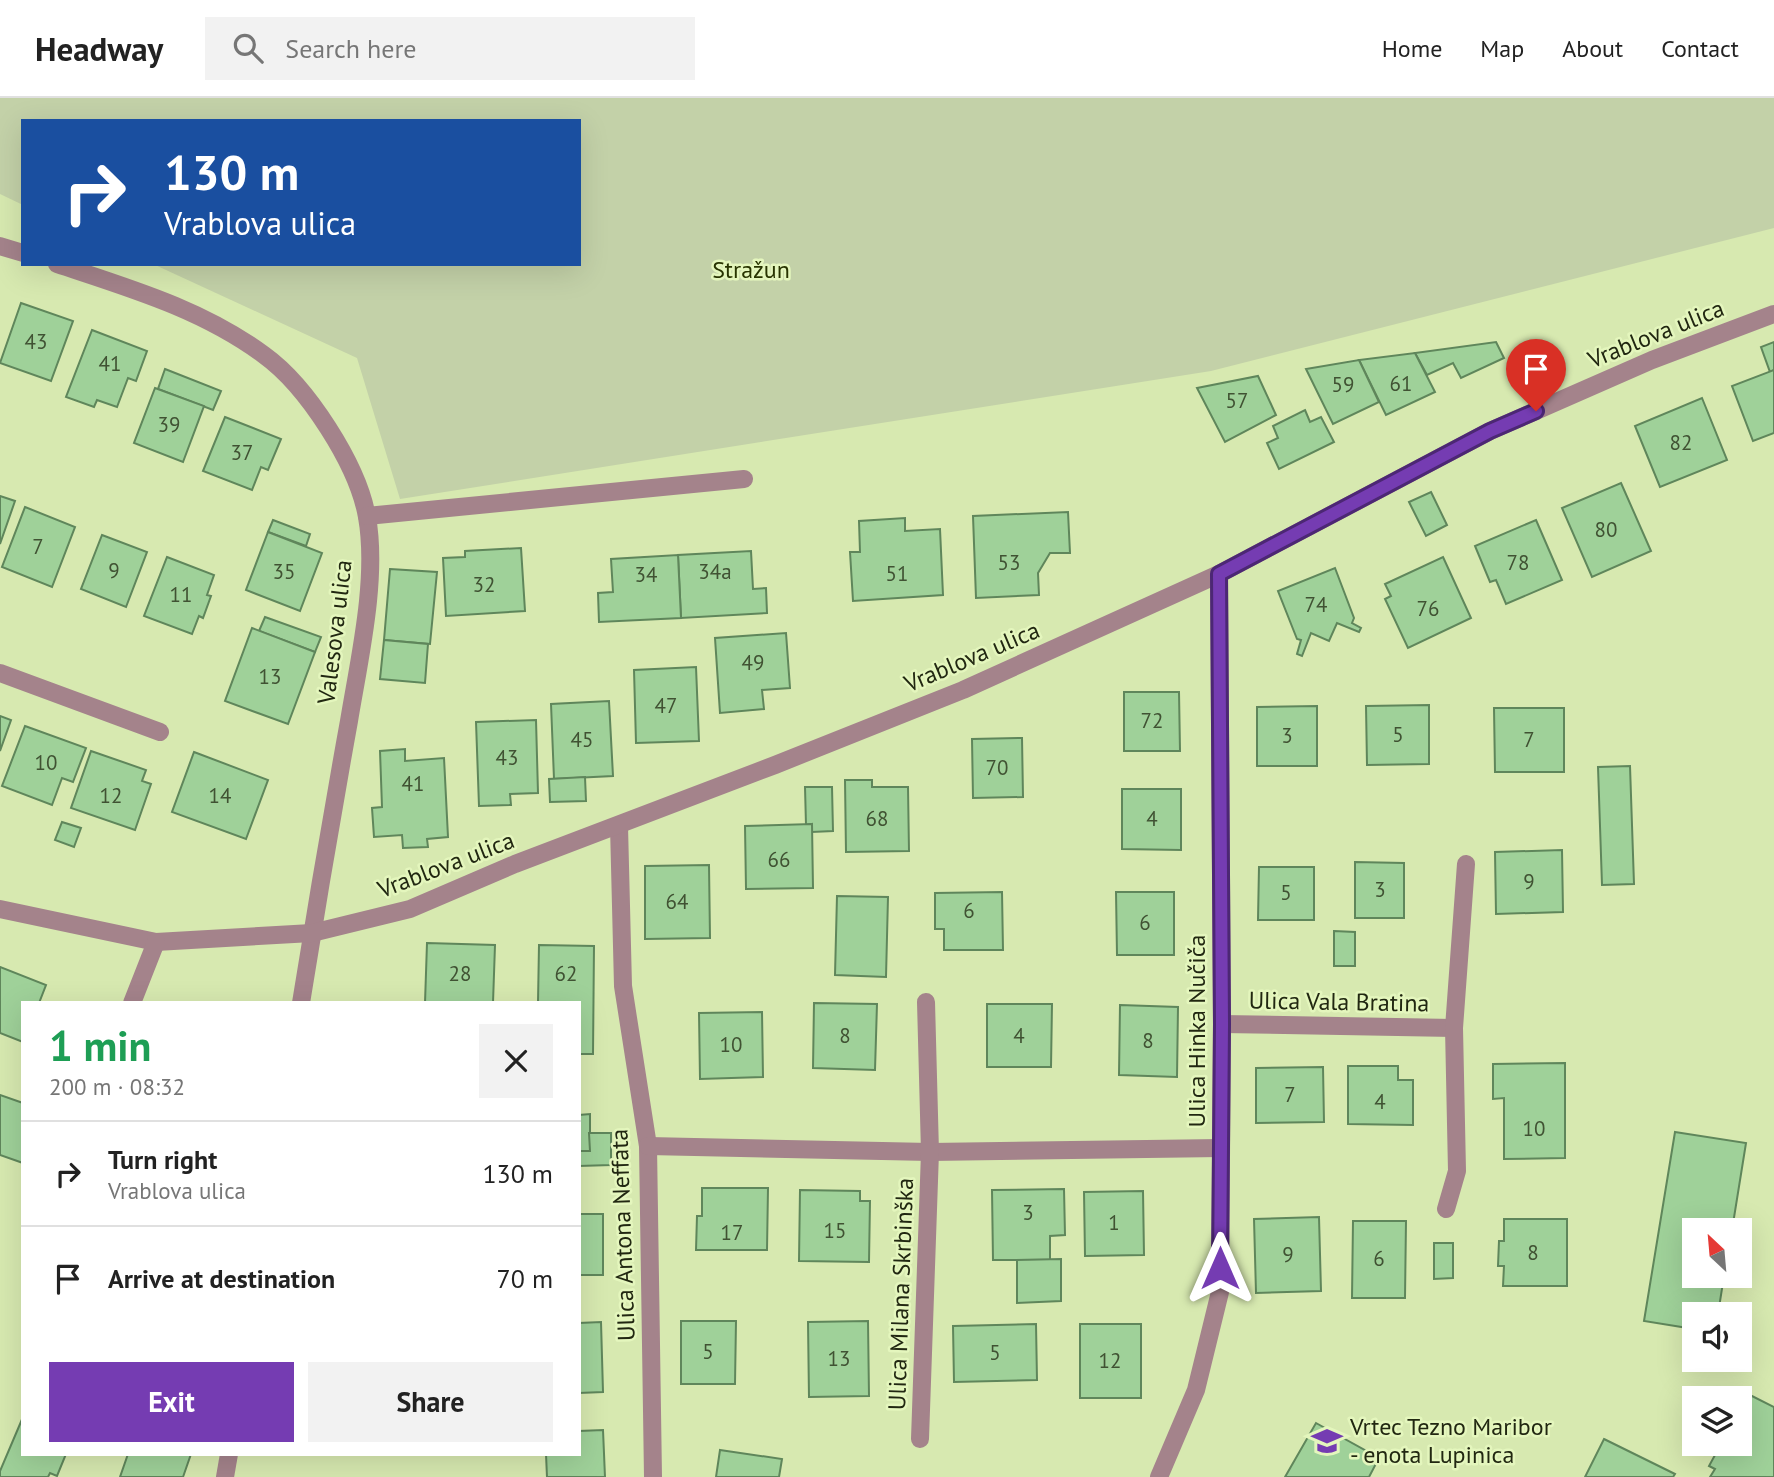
<!DOCTYPE html>
<html lang="en">
<head>
<meta charset="utf-8">
<style>
  :root { --surface:#fff; --page:#f2f2f2; --text:#222; --muted:#767676; --line:#e0e0e0; --accent:#753cb2 }
  body { margin:0; font-family:"PT Sans",sans-serif; background:var(--page); color:var(--text); height:100vh; display:flex; flex-direction:column; font-size:26px; white-space:nowrap }
  * { box-sizing:border-box; margin:0 }
  p { font-size:23px; color:var(--muted) }
  .icon { flex:none; width:38px; height:38px; fill:none; stroke:currentColor; stroke-width:2; stroke-linecap:round; stroke-linejoin:round }
  .map { position:relative; flex:1; overflow:hidden }
  .details { position:absolute; left:21px; top:903px; width:560px; height:455px; display:flex; flex-direction:column; background:var(--surface); border-radius:0px; box-shadow:0 7px 28px #0002 }
  .details>* { flex:none }
  .hud { position:absolute; left:21px; top:21px; width:560px; height:147px; border-radius:0px; box-shadow:0 7px 28px #0002; background:#1a4fa0; color:#fff; overflow:hidden }
  .needle { width:46px; rotate:334deg }
  .controls { position:absolute; left:1682px; top:1120px; display:grid; gap:14px }
  .controls a { display:grid; place-items:center; width:70px; height:70px; border-radius:0px; background:var(--surface); box-shadow:0 7px 28px #0002; font-size:35px }
  .pin { position:absolute; display:grid; place-items:center; width:60px; height:60px; color:#fff; margin:-72px -30px; border-radius:50% 50% 50% 0; rotate:-45deg; box-shadow:0 0 7px #0007 }
  .pin .icon { rotate:45deg }
  .me { position:absolute; width:77px; margin:-38px; rotate:0deg; stroke-linejoin:round; filter:drop-shadow(0 0 5px #0008) }
  .turn { display:flex; align-items:center; gap:24px; height:147px; padding:0 28px; font-size:32px }
  .turn .icon { width:91px; height:91px; stroke-width:2.5 }
  .turn b { display:block; font-size:49px; line-height:60px }
  .round { display:grid; place-items:center; flex:none; width:74px; height:74px; border-radius:0px; background:var(--page) }
  .overview { display:flex; align-items:center; justify-content:space-between; height:119px; padding:0 28px }
  h1 { font-size:42px; font-weight:600; line-height:52px; color:#1e9e55 }
  .button { display:flex; gap:14px; margin-top:auto; padding:14px 28px }
  .button a { flex:1; height:80px; border-radius:0px; background:var(--accent); color:#fff; font-size:28px; font-weight:600; line-height:80px; text-align:center }
  .button a+a { background:var(--page); color:var(--text) }
  ul { padding:0; list-style:none }
  li { display:flex; align-items:center; gap:21px; height:105px; padding:0 28px; border-top:2px solid var(--line) }
  li div { flex:1 }
  li b { display:block; font-size:26px }
  li em { font-style:normal }
  header { display:flex; align-items:center; gap:42px; box-sizing:border-box; height:98px; padding:0 35px; background:var(--surface); border-bottom:2px solid var(--line) }
  header strong { font-size:33px }
  nav { display:flex; gap:38px; margin-inline-start:auto; font-size:24px }
  .search { width:490px; height:63px; background:var(--page); display:flex; align-items:center; gap:18px; box-sizing:border-box; padding:0 24px; border-radius:0px; color:var(--muted); font-size:26px }
  .map>svg:first-child { display:block }
</style>
</head>
<body>
<header>
<strong>Headway</strong>
<div class="search"><svg class="icon" aria-label="search" viewBox="0 0 24 24"><circle cx="10" cy="10" r="6"/><path d="M15 15l6 6"/></svg>Search here</div>
<nav><a>Home</a><a>Map</a><a>About</a><a>Contact</a></nav>
</header>
<div class="map">
<svg width="1774" height="1379" viewBox="0 0 1774 1379">
  <rect width="100%" height="100%" fill="#d7e9b0"/>
  <path fill="#c3d1a8" d="M 0,0 L 1774,0 L 1774,130 L 1211,273 L 400,401 L 357,260 L 153,166 L 579,166 L 579,23 L 23,23 L 23,107 L 0,96 Z"/>
  <g fill="#9fd199" stroke="#5f865b" stroke-width="2">
    <path d="M 21,205 L 73,223 L 51,283 L 0,265 Z"/>
    <path d="M 92,232 L 147,253 L 136,283 L 128,280 L 117,309 L 97,302 L 94,309 L 66,299 Z"/>
    <path d="M 1496,244 L 1504,260 L 1461,280 L 1453,265 L 1427,277 L 1415,255 Z"/>
    <path d="M 1774,244 L 1774,272 L 1770,274 L 1761,249 Z"/>
    <path d="M 1415,255 L 1435,294 L 1386,317 L 1359,262 Z"/>
    <path d="M 1359,262 L 1379,304 L 1333,326 L 1306,271 Z"/>
    <path d="M 165,271 L 221,293 L 213,312 L 158,291 Z"/>
    <path d="M 1774,272 L 1774,335 L 1753,343 L 1732,288 Z"/>
    <path d="M 1258,278 L 1276,317 L 1225,344 L 1197,290 Z"/>
    <path d="M 155,290 L 204,308 L 183,364 L 134,345 Z"/>
    <path d="M 1702,300 L 1727,362 L 1660,389 L 1635,328 Z"/>
    <path d="M 1305,312 L 1310,324 L 1321,319 L 1334,344 L 1279,371 L 1267,345 L 1278,340 L 1273,328 Z"/>
    <path d="M 225,319 L 281,341 L 268,372 L 261,369 L 252,392 L 203,373 Z"/>
    <path d="M 1621,385 L 1651,453 L 1592,479 L 1562,410 Z"/>
    <path d="M 1431,394 L 1447,427 L 1426,438 L 1409,404 Z"/>
    <path d="M 0,398 L 15,403 L 0,446 Z"/>
    <path d="M 25,409 L 75,429 L 52,489 L 2,469 Z"/>
    <path d="M 1068,414 L 1070,455 L 1050,455 L 1038,475 L 1039,497 L 976,500 L 973,418 Z"/>
    <path d="M 905,420 L 905,433 L 940,431 L 943,497 L 853,503 L 850,454 L 860,454 L 859,423 Z"/>
    <path d="M 273,422 L 310,436 L 306,448 L 268,434 Z"/>
    <path d="M 1536,422 L 1562,482 L 1506,506 L 1496,482 L 1490,484 L 1475,448 Z"/>
    <path d="M 268,434 L 322,455 L 300,513 L 246,492 Z"/>
    <path d="M 102,437 L 147,454 L 126,509 L 81,491 Z"/>
    <path d="M 521,450 L 525,513 L 446,518 L 443,460 L 465,459 L 465,453 Z"/>
    <path d="M 751,453 L 753,491 L 766,490 L 767,515 L 681,520 L 678,457 Z"/>
    <path d="M 678,457 L 681,520 L 599,524 L 598,495 L 613,494 L 611,461 Z"/>
    <path d="M 167,459 L 214,477 L 207,497 L 211,498 L 203,520 L 199,518 L 192,536 L 144,518 Z"/>
    <path d="M 1443,459 L 1471,520 L 1408,550 L 1385,501 L 1391,498 L 1385,486 Z"/>
    <path d="M 1335,470 L 1354,520 L 1352,525 L 1361,530 L 1359,534 L 1337,525 L 1329,543 L 1311,535 L 1302,558 L 1297,556 L 1301,542 L 1297,541 L 1278,493 Z"/>
    <path d="M 390,471 L 437,474 L 430,546 L 384,542 Z"/>
    <path d="M 265,519 L 321,539 L 315,554 L 259,533 Z"/>
    <path d="M 252,530 L 315,554 L 288,626 L 225,603 Z"/>
    <path d="M 786,535 L 790,590 L 762,592 L 764,611 L 720,615 L 715,540 Z"/>
    <path d="M 384,542 L 428,546 L 425,585 L 380,581 Z"/>
    <path d="M 696,569 L 699,643 L 636,645 L 634,572 Z"/>
    <path d="M 1124,594 L 1179,594 L 1180,653 L 1124,653 Z"/>
    <path d="M 609,603 L 613,678 L 554,681 L 551,606 Z"/>
    <path d="M 1429,607 L 1429,666 L 1367,667 L 1366,608 Z"/>
    <path d="M 1317,608 L 1317,668 L 1257,668 L 1257,609 Z"/>
    <path d="M 1494,610 L 1564,610 L 1564,674 L 1495,674 Z"/>
    <path d="M 0,618 L 11,622 L 0,653 Z"/>
    <path d="M 536,622 L 538,695 L 510,696 L 511,707 L 479,708 L 476,624 Z"/>
    <path d="M 25,628 L 86,650 L 73,684 L 62,680 L 52,707 L 2,688 Z"/>
    <path d="M 1022,640 L 1023,699 L 973,700 L 972,641 Z"/>
    <path d="M 405,651 L 405,663 L 444,660 L 448,739 L 427,741 L 428,749 L 403,750 L 402,737 L 374,739 L 372,710 L 382,709 L 380,653 Z"/>
    <path d="M 91,653 L 146,672 L 142,683 L 151,686 L 135,732 L 71,710 Z"/>
    <path d="M 194,654 L 268,682 L 246,741 L 172,714 Z"/>
    <path d="M 1630,668 L 1634,786 L 1602,787 L 1598,669 Z"/>
    <path d="M 585,679 L 586,703 L 550,704 L 549,681 Z"/>
    <path d="M 845,682 L 872,682 L 872,689 L 908,689 L 909,753 L 846,754 Z"/>
    <path d="M 805,689 L 832,689 L 833,733 L 812,734 L 812,726 L 806,727 Z"/>
    <path d="M 1122,691 L 1181,691 L 1181,752 L 1122,751 Z"/>
    <path d="M 62,724 L 81,730 L 74,749 L 55,742 Z"/>
    <path d="M 812,726 L 813,790 L 746,791 L 745,728 Z"/>
    <path d="M 1562,752 L 1563,814 L 1496,816 L 1495,754 Z"/>
    <path d="M 1355,764 L 1404,765 L 1404,820 L 1355,820 Z"/>
    <path d="M 709,767 L 710,840 L 645,841 L 645,768 Z"/>
    <path d="M 1259,769 L 1314,769 L 1314,822 L 1258,822 Z"/>
    <path d="M 1002,794 L 1003,852 L 944,852 L 944,831 L 935,831 L 935,795 Z"/>
    <path d="M 1116,794 L 1174,794 L 1174,857 L 1117,857 Z"/>
    <path d="M 837,798 L 888,799 L 886,879 L 835,877 Z"/>
    <path d="M 1334,833 L 1355,834 L 1355,868 L 1334,868 Z"/>
    <path d="M 427,845 L 495,847 L 493,905 L 425,905 Z"/>
    <path d="M 539,847 L 594,848 L 593,956 L 579,956 L 579,905 L 538,905 Z"/>
    <path d="M 0,869 L 46,887 L 39,905 L 23,905 L 23,944 L 0,935 Z"/>
    <path d="M 814,905 L 877,906 L 875,972 L 813,970 Z"/>
    <path d="M 987,906 L 1052,906 L 1051,969 L 987,969 Z"/>
    <path d="M 1120,907 L 1178,909 L 1177,979 L 1119,977 Z"/>
    <path d="M 762,914 L 763,979 L 700,981 L 699,915 Z"/>
    <path d="M 1565,965 L 1565,1060 L 1504,1061 L 1504,1000 L 1493,1001 L 1493,966 Z"/>
    <path d="M 1348,968 L 1398,968 L 1398,982 L 1413,982 L 1413,1027 L 1348,1026 Z"/>
    <path d="M 1323,969 L 1324,1024 L 1256,1025 L 1256,970 Z"/>
    <path d="M 0,997 L 23,1005 L 23,1065 L 0,1057 Z"/>
    <path d="M 590,1016 L 590,1053 L 579,1053 L 579,1017 Z"/>
    <path d="M 1675,1034 L 1746,1045 L 1732,1132 L 1694,1132 L 1694,1178 L 1724,1178 L 1718,1216 L 1694,1216 L 1694,1231 L 1644,1223 Z"/>
    <path d="M 589,1035 L 611,1035 L 611,1067 L 579,1068 L 579,1053 L 590,1053 Z"/>
    <path d="M 702,1090 L 768,1090 L 767,1152 L 696,1152 L 697,1118 L 702,1118 Z"/>
    <path d="M 1064,1091 L 1065,1137 L 1050,1138 L 1050,1162 L 993,1162 L 992,1092 Z"/>
    <path d="M 800,1092 L 860,1093 L 860,1103 L 870,1103 L 869,1164 L 799,1163 Z"/>
    <path d="M 1143,1093 L 1144,1157 L 1085,1158 L 1084,1094 Z"/>
    <rect x="579" y="1116" width="24" height="61"/>
    <path d="M 1319,1119 L 1321,1193 L 1256,1195 L 1254,1121 Z"/>
    <path d="M 1504,1121 L 1567,1121 L 1567,1188 L 1503,1188 L 1504,1168 L 1498,1168 L 1499,1143 L 1504,1143 Z"/>
    <path d="M 1353,1123 L 1406,1123 L 1405,1200 L 1352,1200 Z"/>
    <path d="M 1434,1145 L 1453,1145 L 1453,1180 L 1434,1181 Z"/>
    <path d="M 1061,1161 L 1061,1203 L 1017,1205 L 1017,1162 Z"/>
    <path d="M 681,1223 L 736,1223 L 735,1286 L 681,1286 Z"/>
    <path d="M 868,1223 L 869,1298 L 809,1299 L 808,1224 Z"/>
    <path d="M 601,1224 L 603,1294 L 579,1295 L 579,1225 Z"/>
    <path d="M 1036,1226 L 1037,1282 L 954,1284 L 953,1228 Z"/>
    <rect x="1080" y="1226" width="61" height="74"/>
    <path d="M 1746,1295 L 1774,1309 L 1774,1379 L 1710,1379 L 1715,1371 L 1709,1368 L 1721,1346 L 1740,1346 L 1740,1308 Z"/>
    <path d="M 23,1319 L 23,1356 L 66,1356 L 57,1378 L 50,1375 L 48,1379 L 0,1379 L 0,1373 Z"/>
    <path d="M 1316,1325 L 1379,1360 L 1369,1379 L 1285,1379 Z"/>
    <path d="M 603,1332 L 605,1379 L 547,1379 L 546,1356 L 579,1356 L 579,1333 Z"/>
    <path d="M 1604,1341 L 1675,1376 L 1673,1379 L 1585,1379 Z"/>
    <path d="M 720,1352 L 782,1361 L 779,1379 L 716,1379 Z"/>
    <path d="M 128,1356 L 191,1356 L 183,1379 L 120,1379 Z"/>
  </g>
  <g fill="none" stroke-linecap="round" stroke-linejoin="round">
    <g stroke="#a4838b" stroke-width="18">
      <path d="M 0,148 L 23,155"/>
      <path d="M 57,166 C 129,190 202,211 264,257 C 307,288 358,367 367,419 C 378,481 359,562 349,623 C 332,717 316,811 301,905"/>
      <path d="M 367,418 L 744,381"/>
      <path d="M 0,575 L 160,634"/>
      <path d="M 619,728 L 623,888 L 648,1048 L 653,1379"/>
      <path d="M 0,811 L 156,844 L 312,835 L 410,811 L 515,766 L 775,667 L 963,592 L 1219,476 L 1490,333 L 1652,262 L 1774,216"/>
      <path d="M 132,905 L 156,844"/>
      <path d="M 1222,926 L 1454,930"/>
      <path d="M 648,1048 L 930,1054 L 1221,1050"/>
      <path d="M 1446,1111 L 1457,1073 L 1454,930 L 1466,766"/>
      <path d="M 920,1341 L 930,1054 L 926,904"/>
      <path d="M 225,1379 L 229,1356"/>
      <path d="M 1159,1379 L 1196,1292 L 1220,1194 L 1222,926 L 1219,476"/>
    </g>
  </g>
  <g fill="none" stroke-linecap="round" stroke-linejoin="round">
    <g stroke="#4c2774" stroke-width="18">
      <path id="route" d="M 1220,1170 L 1222,926 L 1219,476 L 1490,333 L 1536,313"/>
    </g>
    <use href="#route" stroke="#753cb2" stroke-width="12"/>
  </g>
  <defs>
    <g id="school-bare" transform="scale(2.415)"><path d="M0-5L7-2L0 1L-7-2ZM-4 1L0 2.5L4 1V4Q0 6-4 4Z" fill="#753cb2" stroke="#e4f6bd" stroke-width="2.5" paint-order="stroke"/></g>
  </defs>
  <g fill-rule="evenodd">
    <use href="#school-bare" x="1327" y="1343"/>
  </g>
  <g text-anchor="middle" stroke-width="5" stroke-linejoin="round" paint-order="stroke">
    <g font-size="21" fill="#405233">
      <text x="36" y="251">43</text>
      <text x="110" y="273">41</text>
      <text x="1401" y="293">61</text>
      <text x="1343" y="294">59</text>
      <text x="1237" y="310">57</text>
      <text x="169" y="334">39</text>
      <text x="1681" y="352">82</text>
      <text x="242" y="362">37</text>
      <text x="1606" y="439">80</text>
      <text x="38" y="456">7</text>
      <text x="1009" y="472">53</text>
      <text x="1518" y="472">78</text>
      <text x="114" y="480">9</text>
      <text x="284" y="481">35</text>
      <text x="715" y="481">34a</text>
      <text x="897" y="483">51</text>
      <text x="646" y="484">34</text>
      <text x="484" y="494">32</text>
      <text x="181" y="504">11</text>
      <text x="1316" y="514">74</text>
      <text x="1428" y="518">76</text>
      <text x="753" y="572">49</text>
      <text x="270" y="586">13</text>
      <text x="666" y="615">47</text>
      <text x="1152" y="630">72</text>
      <text x="1398" y="644">5</text>
      <text x="1287" y="645">3</text>
      <text x="582" y="649">45</text>
      <text x="1529" y="649">7</text>
      <text x="507" y="667">43</text>
      <text x="46" y="672">10</text>
      <text x="997" y="677">70</text>
      <text x="413" y="693">41</text>
      <text x="111" y="705">12</text>
      <text x="220" y="705">14</text>
      <text x="877" y="728">68</text>
      <text x="1152" y="728">4</text>
      <text x="779" y="769">66</text>
      <text x="1529" y="791">9</text>
      <text x="1380" y="799">3</text>
      <text x="1286" y="802">5</text>
      <text x="677" y="811">64</text>
      <text x="969" y="820">6</text>
      <text x="1145" y="832">6</text>
      <text x="460" y="883">28</text>
      <text x="566" y="883">62</text>
      <text x="845" y="945">8</text>
      <text x="1019" y="945">4</text>
      <text x="1148" y="950">8</text>
      <text x="731" y="954">10</text>
      <text x="1290" y="1004">7</text>
      <text x="1380" y="1011">4</text>
      <text x="1534" y="1038">10</text>
      <text x="1028" y="1122">3</text>
      <text x="1114" y="1132">1</text>
      <text x="835" y="1140">15</text>
      <text x="732" y="1142">17</text>
      <text x="1533" y="1162">8</text>
      <text x="1288" y="1164">9</text>
      <text x="1379" y="1168">6</text>
      <text x="708" y="1261">5</text>
      <text x="995" y="1262">5</text>
      <text x="839" y="1268">13</text>
      <text x="1110" y="1270">12</text>
    </g>
    <g font-size="24" fill="#283400" stroke="#e4f6bd">
      <text x="751" y="180">Stražun</text>
    </g>
    <g font-size="24" fill="#212711" stroke="#e4f6bd">
      <text transform="translate(1656 236) rotate(-22)" y="8">Vrablova ulica</text>
      <text transform="translate(335 534) rotate(-83)" y="8">Valesova ulica</text>
      <text transform="translate(972 559) rotate(-23)" y="8">Vrablova ulica</text>
      <text transform="translate(446 767) rotate(-21)" y="8">Vrablova ulica</text>
      <text transform="translate(1339 904) rotate(1)" y="8">Ulica Vala Bratina</text>
      <text transform="translate(1197 933) rotate(-90)" y="8">Ulica Hinka Nučiča</text>
      <text transform="translate(623 1137) rotate(-92)" y="8">Ulica Antona Neffata</text>
      <text transform="translate(901 1196) rotate(-88)" y="8">Ulica Milana Skrbinška</text>
    </g>
    <g font-size="24" fill="#212711" stroke="#e4f6bd" text-anchor="start">
      <text x="1350" y="1337">Vrtec Tezno Maribor<tspan x="1350" dy="28">- enota Lupinica</tspan></text>
    </g>
  </g>
</svg>
<div class="controls">
<a><svg class="needle" viewBox="-14 -14 28 28"><path d="M0-13l5 13h-10z" fill="#e53935"/><path d="M0 13l5-13h-10z" fill="#767676"/></svg></a>
<a><svg class="icon" aria-label="sound" viewBox="0 0 24 24"><path d="M4 9h4l5-4v14l-5-4H4zM17 9q2 3 0 6"/></svg></a>
<a><svg class="icon" aria-label="layers" viewBox="0 0 24 24"><path d="M12 4l9 5-9 5-9-5zM3 14l9 5 9-5"/></svg></a>
</div>
<div class="pin" style="left:1536px;top:313px;background:#d93025"><svg class="icon" aria-label="arrive" viewBox="0 0 24 24"><path d="M6 21V4h12l-3 4 3 4H6"/></svg></div>
<svg class="me" style="left:1220px;top:1170px" viewBox="-20 -20 40 40"><path d="M0-17L14 15 0 8-14 15z" fill="#753cb2" stroke="#fff" stroke-width="4"/></svg>
<div class="hud">
<div class="turn"><svg class="icon" aria-label="right" viewBox="0 0 24 24"><path d="M7 20v-9h11M14 6l5 5-5 5"/></svg><div><b>130 m</b>Vrablova ulica</div></div>
</div>
<section class="details">
<div class="overview"><div><h1>1 min</h1><p>200 m · 08:32</p></div><a class="round"><svg class="icon" aria-label="close" viewBox="0 0 24 24"><path d="M6 6l12 12M18 6L6 18"/></svg></a></div>
<ul>
<li><svg class="icon" aria-label="right" viewBox="0 0 24 24"><path d="M7 20v-9h11M14 6l5 5-5 5"/></svg><div><b>Turn right</b><p>Vrablova ulica</p></div><em>130 m</em></li>
<li><svg class="icon" aria-label="arrive" viewBox="0 0 24 24"><path d="M6 21V4h12l-3 4 3 4H6"/></svg><div><b>Arrive at destination</b></div><em>70 m</em></li>
</ul>
<div class="button"><a>Exit</a><a>Share</a></div>
</section>
</div>
</body>
</html>
